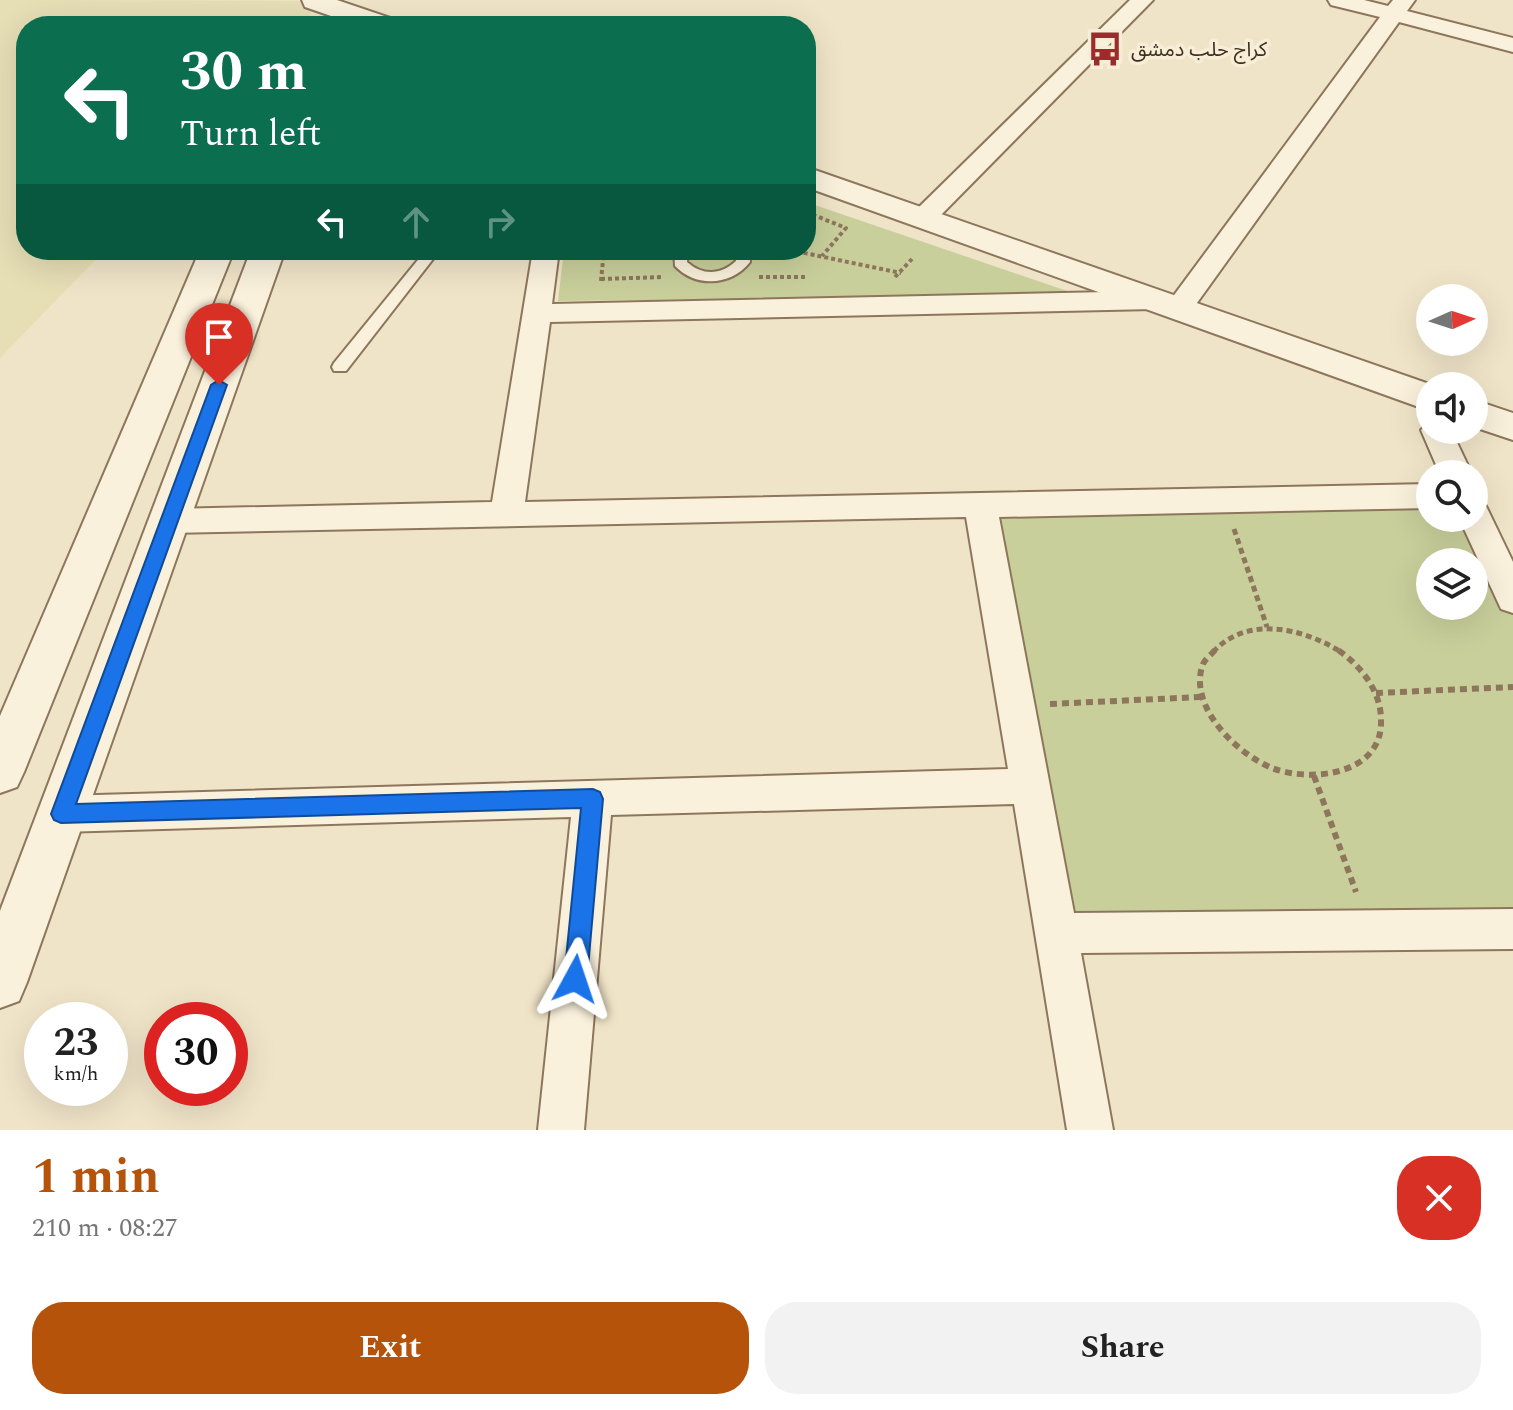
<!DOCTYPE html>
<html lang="en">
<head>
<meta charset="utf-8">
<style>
  :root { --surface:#fff; --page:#f2f2f2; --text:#222; --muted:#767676; --accent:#b45309 }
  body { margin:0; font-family:Spectral,"Noto Sans Arabic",serif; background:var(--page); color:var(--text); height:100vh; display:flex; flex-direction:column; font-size:30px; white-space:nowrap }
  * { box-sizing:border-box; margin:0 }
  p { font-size:26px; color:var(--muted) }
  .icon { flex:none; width:44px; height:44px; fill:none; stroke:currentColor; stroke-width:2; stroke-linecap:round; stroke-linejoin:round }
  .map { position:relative; height:1130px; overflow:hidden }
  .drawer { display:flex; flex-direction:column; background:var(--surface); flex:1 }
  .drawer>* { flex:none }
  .hud { position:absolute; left:16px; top:16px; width:800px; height:244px; border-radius:32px; box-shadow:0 8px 32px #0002; background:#0b6e4f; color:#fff; overflow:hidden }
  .needle { width:52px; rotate:87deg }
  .tools { position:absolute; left:1416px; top:284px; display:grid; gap:16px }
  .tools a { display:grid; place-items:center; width:72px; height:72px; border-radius:50%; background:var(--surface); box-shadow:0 8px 32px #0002; font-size:40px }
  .speed { position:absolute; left:24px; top:1002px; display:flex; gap:16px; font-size:40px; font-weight:700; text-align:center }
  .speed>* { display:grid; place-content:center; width:104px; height:104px; border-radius:50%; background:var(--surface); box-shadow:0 8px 32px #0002; line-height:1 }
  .speed small { font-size:20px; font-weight:400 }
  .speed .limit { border:12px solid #d22; background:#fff; color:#111 }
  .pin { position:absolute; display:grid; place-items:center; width:68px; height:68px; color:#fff; margin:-82px -34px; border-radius:50% 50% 50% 0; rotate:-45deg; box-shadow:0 0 8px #0007 }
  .pin .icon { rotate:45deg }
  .me { position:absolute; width:88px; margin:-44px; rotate:5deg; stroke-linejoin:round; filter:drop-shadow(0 0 6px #0008) }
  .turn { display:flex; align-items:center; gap:28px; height:168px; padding:0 32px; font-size:36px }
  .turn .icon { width:104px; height:104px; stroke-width:2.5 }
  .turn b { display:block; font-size:56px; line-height:68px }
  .lanes { display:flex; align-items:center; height:76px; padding:0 32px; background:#0003; justify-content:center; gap:40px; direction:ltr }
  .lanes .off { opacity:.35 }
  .round { display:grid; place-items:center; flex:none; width:84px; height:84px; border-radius:32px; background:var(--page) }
  .headline { display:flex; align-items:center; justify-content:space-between; height:136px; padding:0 32px }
  h1 { font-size:48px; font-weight:700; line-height:60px; color:var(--accent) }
  .primary-button { display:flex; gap:16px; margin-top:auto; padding:16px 32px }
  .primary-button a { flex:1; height:92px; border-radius:32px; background:var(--accent); color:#fff; font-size:32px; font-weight:700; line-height:92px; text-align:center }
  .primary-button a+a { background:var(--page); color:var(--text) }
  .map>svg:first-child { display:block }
</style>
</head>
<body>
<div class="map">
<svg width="1513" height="1130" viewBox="0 0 1513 1130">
  <rect width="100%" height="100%" fill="#f0e4c8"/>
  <path fill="#e6deb5" d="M 0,0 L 314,1 L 307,26 L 26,26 L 26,250 L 105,250 L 0,358 Z"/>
  <g fill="#c9cf9b" fill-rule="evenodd">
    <path d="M 806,202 L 1079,295 L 558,301 L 564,250 L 806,250 Z"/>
    <path d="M 1430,496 L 1430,518 L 1474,518 L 1513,599 L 1513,929 L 1058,933 L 980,504 ZM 1430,562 L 1474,562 L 1474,606 L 1430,606 Z"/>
  </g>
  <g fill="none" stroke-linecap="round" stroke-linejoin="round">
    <g stroke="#8d765c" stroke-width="4">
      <g id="service">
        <path d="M 426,250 L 440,250 L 346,371 L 334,371 L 332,367 L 334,363 Z"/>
        <path d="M 674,250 L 688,250 L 687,262 C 703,276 721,275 736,261 L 735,250 L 749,250 L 750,262 C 731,286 696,288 675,266 Z"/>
      </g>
    </g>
    <g stroke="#8d765c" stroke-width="4">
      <g id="minor">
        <path d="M 1130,0 L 1153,0 L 933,223 L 915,223 L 911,217 L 915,211 Z"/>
        <path d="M 1328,0 L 1364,0 L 1388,6 L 1393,0 L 1415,0 L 1407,11 L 1513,38 L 1513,52 L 1399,22 L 1189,314 L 1179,317 L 1169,314 L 1165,308 L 1169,302 L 1380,17 L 1331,5 Z"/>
        <path d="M 533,250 L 559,250 L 552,304 L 1154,291 L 1164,294 L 1168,300 L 1164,306 L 1154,309 L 550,322 L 525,502 L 1430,484 L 1430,508 L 999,517 L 1074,913 L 1513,909 L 1513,949 L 1081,953 L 1113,1130 L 1067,1130 L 1014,804 L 611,815 L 584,1130 L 538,1130 L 571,817 L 61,832 L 47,827 L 41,814 L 47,801 L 61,796 L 1008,769 L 966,517 L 169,533 L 157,530 L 152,521 L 157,512 L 169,509 L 492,502 Z"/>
        <path d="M 1430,421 L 1430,430 L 1451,430 L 1472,474 L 1440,474 L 1421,430 Z"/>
        <path d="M 1474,503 L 1486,506 L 1513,562 L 1513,613 L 1501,609 L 1459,518 L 1474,518 Z"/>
      </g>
    </g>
    <g stroke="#8d765c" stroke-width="4">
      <g id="tertiary">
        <path d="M 302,0 L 337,0 L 396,20 L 399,26 L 360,26 L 305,7 Z"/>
        <path d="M 806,167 L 1435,386 L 1430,386 L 1430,411 L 806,187 Z"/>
        <path d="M 200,250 L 234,250 L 24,772 L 17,787 L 0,793 L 0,716 Z"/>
        <path d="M 251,250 L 285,250 L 27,982 L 19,1001 L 0,1008 L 0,911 Z"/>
        <path d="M 1474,400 L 1513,413 L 1513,440 L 1474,427 Z"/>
      </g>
    </g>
    <g stroke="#8d765c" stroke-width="4" stroke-dasharray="4 3" stroke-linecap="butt">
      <path d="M 806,212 L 846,228 L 822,256"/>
      <path d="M 790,250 L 901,273"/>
      <path d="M 759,277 L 805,277"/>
      <path d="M 895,277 L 912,259"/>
      <path d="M 601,279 L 664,277"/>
      <path d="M 601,281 L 604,250"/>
    </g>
    <g stroke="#8d765c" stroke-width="5" stroke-dasharray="6 4" stroke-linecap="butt">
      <path d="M 1234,529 L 1267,627"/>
      <path d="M 1213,652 C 1247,615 1303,628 1341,652"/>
    </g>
    <g stroke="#8d765c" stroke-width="6" stroke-dasharray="7 5" stroke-linecap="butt">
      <path d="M 1215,650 C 1212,654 1205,659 1203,664 C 1187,706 1237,754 1272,768 C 1311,783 1383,775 1381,720 C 1381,691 1361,666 1338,650"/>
      <path d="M 1376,693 L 1513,687"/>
      <path d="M 1050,704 L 1201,697"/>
      <path d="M 1314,776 L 1356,892"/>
    </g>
    <use href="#service" fill="#faf1dc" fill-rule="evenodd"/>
    <use href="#minor" fill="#faf1dc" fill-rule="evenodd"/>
    <use href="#tertiary" fill="#faf1dc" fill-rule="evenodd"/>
  </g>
  <path fill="#1a73e8" stroke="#114b97" stroke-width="2" d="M 219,380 L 227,385 L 76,804 L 593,789 L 600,792 L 603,799 L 587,979 L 583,987 L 575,991 L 567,987 L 564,979 L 581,808 L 61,823 L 54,820 L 51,814 L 211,385 Z"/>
  <defs>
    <g id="bus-bare" transform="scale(2.76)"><path d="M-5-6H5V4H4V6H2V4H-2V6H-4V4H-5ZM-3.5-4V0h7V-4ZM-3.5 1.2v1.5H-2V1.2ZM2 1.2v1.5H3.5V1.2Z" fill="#9e2a2b" stroke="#f7eed8" stroke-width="2.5" paint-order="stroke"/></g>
  </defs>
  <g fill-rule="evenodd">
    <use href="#bus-bare" x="1105" y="49"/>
  </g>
  <g text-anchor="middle" stroke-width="7" stroke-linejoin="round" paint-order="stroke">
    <g font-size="20" fill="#3d2e20" stroke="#f7eed8" text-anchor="start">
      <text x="1131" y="56">كراج حلب دمشق</text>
    </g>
  </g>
</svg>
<div class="tools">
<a><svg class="needle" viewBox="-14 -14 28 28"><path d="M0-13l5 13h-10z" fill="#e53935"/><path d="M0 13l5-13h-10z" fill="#767676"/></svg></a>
<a><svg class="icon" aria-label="sound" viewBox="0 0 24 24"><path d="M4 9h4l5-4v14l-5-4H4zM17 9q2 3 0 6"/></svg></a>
<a><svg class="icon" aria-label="search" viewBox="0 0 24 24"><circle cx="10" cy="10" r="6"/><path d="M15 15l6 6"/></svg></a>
<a><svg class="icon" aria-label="layers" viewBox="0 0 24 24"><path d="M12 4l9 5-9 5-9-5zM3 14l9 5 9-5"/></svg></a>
</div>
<div class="speed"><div>23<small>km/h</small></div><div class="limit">30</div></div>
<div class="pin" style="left:219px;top:385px;background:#d93025"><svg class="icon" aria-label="arrive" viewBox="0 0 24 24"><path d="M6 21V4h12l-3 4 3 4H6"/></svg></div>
<svg class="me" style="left:575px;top:979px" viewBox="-20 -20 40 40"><path d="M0-17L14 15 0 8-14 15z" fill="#1a73e8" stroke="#fff" stroke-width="4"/></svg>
<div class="hud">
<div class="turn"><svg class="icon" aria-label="left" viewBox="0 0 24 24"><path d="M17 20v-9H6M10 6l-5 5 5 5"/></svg><div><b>30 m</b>Turn left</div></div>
<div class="lanes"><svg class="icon" aria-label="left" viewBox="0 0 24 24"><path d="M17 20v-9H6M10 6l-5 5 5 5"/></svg><svg class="icon off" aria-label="ahead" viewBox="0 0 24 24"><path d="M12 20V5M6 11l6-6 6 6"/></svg><svg class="icon off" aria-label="right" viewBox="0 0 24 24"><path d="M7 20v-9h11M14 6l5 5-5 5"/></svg></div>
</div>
</div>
<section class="drawer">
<div class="headline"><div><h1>1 min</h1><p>210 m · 08:27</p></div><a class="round" style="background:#d93025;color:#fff"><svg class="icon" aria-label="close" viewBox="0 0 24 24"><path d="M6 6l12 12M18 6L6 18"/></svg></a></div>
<div class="primary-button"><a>Exit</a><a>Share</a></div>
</section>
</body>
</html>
